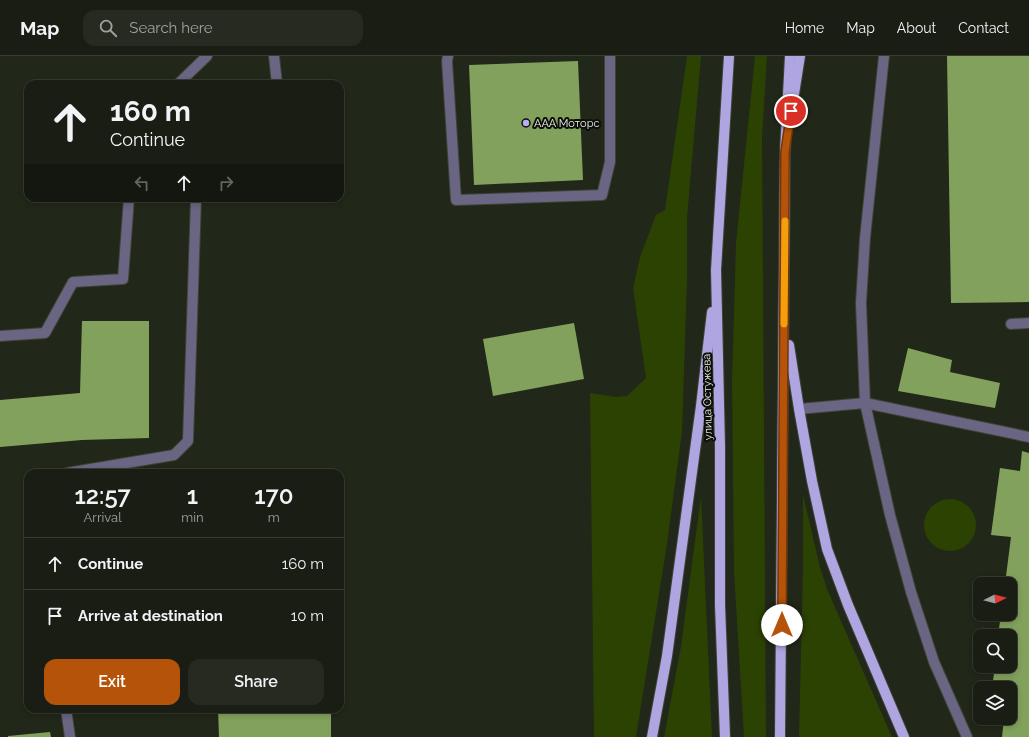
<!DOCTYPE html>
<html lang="en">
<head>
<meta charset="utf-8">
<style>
  :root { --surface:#191d13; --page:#262a21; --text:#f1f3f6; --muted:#9fa2a0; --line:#373b33; --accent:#b45309 }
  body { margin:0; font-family:Raleway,sans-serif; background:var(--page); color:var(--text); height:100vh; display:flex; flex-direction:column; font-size:15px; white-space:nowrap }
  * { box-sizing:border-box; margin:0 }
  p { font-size:13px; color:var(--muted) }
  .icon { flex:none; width:22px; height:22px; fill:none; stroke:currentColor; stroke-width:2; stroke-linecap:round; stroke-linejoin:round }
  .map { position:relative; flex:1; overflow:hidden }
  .details { position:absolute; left:24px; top:413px; width:320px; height:244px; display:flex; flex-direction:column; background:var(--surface); border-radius:12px; box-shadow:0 2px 6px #0003,0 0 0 1px var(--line) }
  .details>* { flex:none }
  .banner { position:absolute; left:24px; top:24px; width:320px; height:122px; border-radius:12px; box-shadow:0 2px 6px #0003,0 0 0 1px var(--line); background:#191d13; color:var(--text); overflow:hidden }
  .needle { width:26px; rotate:84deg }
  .controls { position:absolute; left:973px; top:521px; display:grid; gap:8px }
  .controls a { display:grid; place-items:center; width:44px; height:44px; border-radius:8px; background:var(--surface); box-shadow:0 2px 6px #0003,0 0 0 1px var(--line); font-size:20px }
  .pin { position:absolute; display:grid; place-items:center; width:34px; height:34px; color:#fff; margin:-17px; border:2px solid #fff; border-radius:50%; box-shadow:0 1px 4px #0007 }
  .me { position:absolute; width:44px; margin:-22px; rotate:0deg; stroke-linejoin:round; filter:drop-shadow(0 0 3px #0008) }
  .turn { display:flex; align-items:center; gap:14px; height:84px; padding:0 20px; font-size:18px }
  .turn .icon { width:52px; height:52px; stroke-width:2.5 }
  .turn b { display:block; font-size:28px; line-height:34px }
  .lanes { display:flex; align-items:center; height:38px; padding:0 20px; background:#0003; justify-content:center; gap:20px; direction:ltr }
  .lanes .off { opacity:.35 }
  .eta { display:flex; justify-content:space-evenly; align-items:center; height:68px; text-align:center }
  .eta b { font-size:24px; font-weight:600; line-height:28px }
  .cta { display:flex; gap:8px; margin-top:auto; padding:8px 20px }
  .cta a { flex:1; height:46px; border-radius:12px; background:var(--accent); color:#fff; font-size:16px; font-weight:600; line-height:46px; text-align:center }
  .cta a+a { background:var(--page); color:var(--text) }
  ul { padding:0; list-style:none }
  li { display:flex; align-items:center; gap:12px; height:52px; padding:0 20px; border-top:1px solid var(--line) }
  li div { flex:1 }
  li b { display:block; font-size:15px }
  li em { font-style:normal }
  header { display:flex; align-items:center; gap:24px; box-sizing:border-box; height:56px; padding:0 20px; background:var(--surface); border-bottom:1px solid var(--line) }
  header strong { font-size:19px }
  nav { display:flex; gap:22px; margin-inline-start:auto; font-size:14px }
  .search { width:280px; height:36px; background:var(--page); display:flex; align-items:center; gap:10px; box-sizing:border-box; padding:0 14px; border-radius:12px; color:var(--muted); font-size:15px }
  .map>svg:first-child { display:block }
</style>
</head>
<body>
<header>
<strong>Map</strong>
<div class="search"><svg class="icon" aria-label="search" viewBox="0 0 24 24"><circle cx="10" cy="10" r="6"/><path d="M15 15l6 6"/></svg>Search here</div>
<nav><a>Home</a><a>Map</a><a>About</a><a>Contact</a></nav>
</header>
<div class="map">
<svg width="1029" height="681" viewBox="0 0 1029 681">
  <rect width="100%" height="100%" fill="#212719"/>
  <g fill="#2c4202">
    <path d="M 687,0 L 701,0 L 687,162 L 687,223 L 682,376 L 667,488 L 636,681 L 594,681 L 590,337 L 616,341 L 627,340 L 646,322 L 633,232 L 640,201 L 656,159 L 665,154 Z"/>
    <path d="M 755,0 L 767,0 L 762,82 L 766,681 L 744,681 L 734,516 L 732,326 L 736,187 Z"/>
    <path d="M 803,439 L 820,511 L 827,533 L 892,681 L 799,681 L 803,509 Z"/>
    <path d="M 701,440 L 712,681 L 664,681 L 681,590 Z"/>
    <circle cx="950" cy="469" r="26"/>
  </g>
  <g fill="#82a15c">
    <path d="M 947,0 L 1029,0 L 1029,246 L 951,247 Z"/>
    <path d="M 578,5 L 583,124 L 474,129 L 469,9 Z"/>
    <path d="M 82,265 L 149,265 L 149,382 L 82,384 L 0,391 L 0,344 L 80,337 Z"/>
    <path d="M 574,267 L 584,323 L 493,340 L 483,283 Z"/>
    <path d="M 908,292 L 952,304 L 950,316 L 1000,327 L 995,352 L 898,335 Z"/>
    <path d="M 1022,395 L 1029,397 L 1029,681 L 1002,681 L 1004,662 L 1010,662 L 1010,632 L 992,632 L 995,610 L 1010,610 L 1010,580 L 998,580 L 1001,558 L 1010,558 L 1010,528 L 1005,528 L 1011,481 L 991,479 L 1000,412 L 1020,415 Z"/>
    <path d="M 218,653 L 331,653 L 331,681 L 219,681 Z"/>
    <path d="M 50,676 L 51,681 L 8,681 L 8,680 Z"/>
  </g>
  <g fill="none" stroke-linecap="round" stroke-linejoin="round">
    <g stroke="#3e4336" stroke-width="12">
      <g id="lane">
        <path d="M 274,0 L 277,28"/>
        <path d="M 448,0 L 447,5 L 456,144 L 602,139 L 610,106 L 610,0"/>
        <path d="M 884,0 L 865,182 L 861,247 L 865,347 L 890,459 L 911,536 L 934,606 L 967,681"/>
        <path d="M 178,28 L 207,0"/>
        <path d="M 1011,268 L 1029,267"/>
        <path d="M 0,280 L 45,277 L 73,226 L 123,223 L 129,142"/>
        <path d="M 799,353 L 865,347 L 1029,381"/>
        <path d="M 67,417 L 174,399 L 188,385 L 196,142"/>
        <path d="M 66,653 L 70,681"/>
      </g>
    </g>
    <g stroke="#3e4336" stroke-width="12">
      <g id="primary">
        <path d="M 794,38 L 800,0"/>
        <path d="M 789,289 L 799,353 L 812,425 L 827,493 L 848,549 L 904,681"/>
        <path d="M 652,681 L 667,600 L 701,350 L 712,256"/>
        <path d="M 725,681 L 720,549 L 720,391 L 716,214 L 729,0"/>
        <path d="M 780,681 L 785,96 L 790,0"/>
      </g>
    </g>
    <use href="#lane" stroke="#696582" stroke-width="10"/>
    <use href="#primary" stroke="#aea5e1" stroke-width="10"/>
  </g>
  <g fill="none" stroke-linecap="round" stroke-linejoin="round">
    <g stroke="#753606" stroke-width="10">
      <path id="route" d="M 782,569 L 785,96 L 791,55"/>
    </g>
    <use href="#route" stroke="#b45309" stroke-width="7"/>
    <path stroke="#f59e0b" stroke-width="7" d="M 784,268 L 785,165"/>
  </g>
  <circle fill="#b8abf7" stroke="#0c0f09" stroke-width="1.5" cx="526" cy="67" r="4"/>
  <g text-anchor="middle" stroke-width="4" stroke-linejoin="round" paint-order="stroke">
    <g font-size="11" fill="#edf1e8" stroke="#0c0f09" text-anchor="start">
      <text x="534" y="71">ААА Моторс</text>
    </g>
    <g font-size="11" fill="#edf1e8" stroke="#0c0f09">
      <text transform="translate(707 341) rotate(-91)" y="4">улица Остужева</text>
    </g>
  </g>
</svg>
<div class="controls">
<a><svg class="needle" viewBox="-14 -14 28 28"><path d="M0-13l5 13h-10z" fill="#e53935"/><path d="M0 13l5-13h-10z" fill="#9fa2a0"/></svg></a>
<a><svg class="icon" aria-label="search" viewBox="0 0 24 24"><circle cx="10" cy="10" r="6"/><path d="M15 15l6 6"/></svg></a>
<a><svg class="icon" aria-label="layers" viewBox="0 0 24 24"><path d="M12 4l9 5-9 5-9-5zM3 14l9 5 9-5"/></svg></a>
</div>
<div class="pin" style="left:791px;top:55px;background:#d93025"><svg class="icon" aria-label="arrive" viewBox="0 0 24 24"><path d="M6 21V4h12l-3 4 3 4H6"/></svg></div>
<svg class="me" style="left:782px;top:569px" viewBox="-20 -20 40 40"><circle r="19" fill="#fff"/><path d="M0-13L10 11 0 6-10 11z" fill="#b45309"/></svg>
<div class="banner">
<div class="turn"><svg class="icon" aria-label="ahead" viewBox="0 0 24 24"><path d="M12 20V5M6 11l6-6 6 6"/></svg><div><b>160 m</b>Continue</div></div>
<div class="lanes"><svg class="icon off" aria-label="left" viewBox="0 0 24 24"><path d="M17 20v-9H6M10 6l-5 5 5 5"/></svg><svg class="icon" aria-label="ahead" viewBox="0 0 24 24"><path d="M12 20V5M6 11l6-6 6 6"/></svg><svg class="icon off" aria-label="right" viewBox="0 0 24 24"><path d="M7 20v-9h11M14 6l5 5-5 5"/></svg></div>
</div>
<section class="details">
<div class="eta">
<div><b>12:57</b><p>Arrival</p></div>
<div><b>1</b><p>min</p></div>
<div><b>170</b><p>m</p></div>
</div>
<ul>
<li><svg class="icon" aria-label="ahead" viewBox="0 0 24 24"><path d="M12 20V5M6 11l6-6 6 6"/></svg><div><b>Continue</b></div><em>160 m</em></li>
<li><svg class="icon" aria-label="arrive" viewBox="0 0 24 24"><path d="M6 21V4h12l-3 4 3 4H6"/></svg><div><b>Arrive at destination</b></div><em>10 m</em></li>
</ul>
<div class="cta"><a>Exit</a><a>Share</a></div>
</section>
</div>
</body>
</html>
